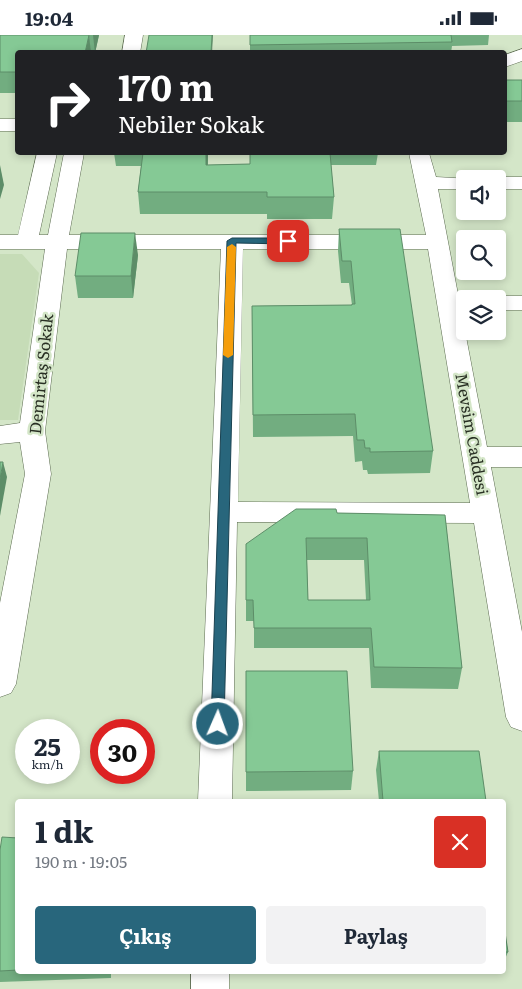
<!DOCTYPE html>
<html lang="tr">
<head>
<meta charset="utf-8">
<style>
  :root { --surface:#fff; --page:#f2f2f3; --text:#1f2937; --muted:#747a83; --accent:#28667c }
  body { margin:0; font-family:Literata,serif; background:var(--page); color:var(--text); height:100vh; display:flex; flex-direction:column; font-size:19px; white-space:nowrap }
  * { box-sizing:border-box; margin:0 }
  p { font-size:16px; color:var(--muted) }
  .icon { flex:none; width:28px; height:28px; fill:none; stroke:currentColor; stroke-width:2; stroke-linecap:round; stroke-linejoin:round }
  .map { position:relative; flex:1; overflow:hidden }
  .panel { position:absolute; left:15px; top:764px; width:491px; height:175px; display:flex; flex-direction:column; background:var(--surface); border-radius:5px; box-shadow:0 2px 8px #0003 }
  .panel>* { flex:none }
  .top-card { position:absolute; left:15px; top:15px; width:492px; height:105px; border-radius:5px; box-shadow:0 2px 8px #0003; background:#202124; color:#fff; overflow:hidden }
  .controls { position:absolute; left:456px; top:135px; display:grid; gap:10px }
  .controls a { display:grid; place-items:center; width:50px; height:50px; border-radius:5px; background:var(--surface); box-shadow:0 2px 8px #0003; font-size:25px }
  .speed { position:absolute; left:15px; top:684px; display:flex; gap:10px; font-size:25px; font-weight:700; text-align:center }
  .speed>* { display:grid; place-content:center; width:65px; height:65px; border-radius:50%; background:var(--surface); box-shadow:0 2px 8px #0003; line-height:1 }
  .speed small { font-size:12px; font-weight:400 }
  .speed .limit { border:8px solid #d22; background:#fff; color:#111 }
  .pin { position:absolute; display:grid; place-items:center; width:42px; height:42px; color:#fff; margin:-21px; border-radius:10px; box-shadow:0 2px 8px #0006 }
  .me { position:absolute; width:55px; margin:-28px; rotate:2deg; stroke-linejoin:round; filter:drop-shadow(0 0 4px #0008) }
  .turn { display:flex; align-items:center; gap:18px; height:105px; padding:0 20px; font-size:22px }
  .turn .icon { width:65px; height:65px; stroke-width:2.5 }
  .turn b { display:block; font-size:35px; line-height:42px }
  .round { display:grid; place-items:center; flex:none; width:52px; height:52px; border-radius:5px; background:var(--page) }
  .headline { display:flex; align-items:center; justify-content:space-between; height:85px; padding:0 20px }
  h1 { font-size:30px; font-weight:700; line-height:38px }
  .primary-button { display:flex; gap:10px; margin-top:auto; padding:10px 20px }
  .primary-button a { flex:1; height:58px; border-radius:5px; background:var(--accent); color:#fff; font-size:20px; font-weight:700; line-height:58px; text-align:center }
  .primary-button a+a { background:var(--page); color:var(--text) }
  .status { display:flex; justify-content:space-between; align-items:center; height:35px; padding:0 25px; background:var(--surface); direction:ltr }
  .status svg { height:14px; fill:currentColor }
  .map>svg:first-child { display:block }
</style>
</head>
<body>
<div class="status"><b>19:04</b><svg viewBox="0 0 49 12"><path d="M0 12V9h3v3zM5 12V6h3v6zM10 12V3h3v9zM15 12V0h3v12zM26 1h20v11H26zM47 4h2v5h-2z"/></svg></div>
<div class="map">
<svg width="522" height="954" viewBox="0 0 522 954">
  <rect width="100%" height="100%" fill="#d4e6c8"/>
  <path fill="#c6dcb7" d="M 0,219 L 22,219 L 39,238 L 18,385 L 0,385 Z"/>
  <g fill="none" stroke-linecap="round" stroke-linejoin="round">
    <g stroke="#5c6b51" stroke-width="1">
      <g id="minor">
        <path d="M 125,0 L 143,0 L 140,18 L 122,18 Z"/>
        <path d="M 522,14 L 522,26 L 505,32 L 505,20 Z"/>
        <rect x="0" y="84" width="18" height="12"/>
        <path d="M 37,118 L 57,118 L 39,200 L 48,200 L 64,118 L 84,118 L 69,200 L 426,200 L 409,118 L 429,118 L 436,142 L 472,144 L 465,144 L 465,154 L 438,154 L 487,412 L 522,412 L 522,432 L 491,432 L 522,597 L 522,696 L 511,692 L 506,682 L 474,488 L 237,487 L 232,766 L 198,766 L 221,214 L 67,214 L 45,396 L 51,439 L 16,649 L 11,658 L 0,662 L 0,568 L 25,439 L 20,407 L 0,409 L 0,391 L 20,388 L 45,214 L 0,214 L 0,200 L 18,200 ZM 243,214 L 428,214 L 470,468 L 238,467 Z"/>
        <path d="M 498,142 L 522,142 L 522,154 L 498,154 L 498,144 L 491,144 Z"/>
        <path d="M 498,261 L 522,261 L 522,275 L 498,275 L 498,264 L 489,264 Z"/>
        <rect x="191" y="936" width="38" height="18"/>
      </g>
    </g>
    <use href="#minor" fill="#fff" fill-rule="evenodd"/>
  </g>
  <g fill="#72ad80" fill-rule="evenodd">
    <path d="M 0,0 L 99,0 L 95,18 L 18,18 L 18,58 L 0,58 Z"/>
    <path d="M 250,0 L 489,0 L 488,10 L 452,11 L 451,18 L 250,18 Z"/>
    <rect x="505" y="45" width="17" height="42"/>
    <path d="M 114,118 L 208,118 L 208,130 L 250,129 L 250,118 L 378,118 L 376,130 L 331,130 L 334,162 L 332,184 L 267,184 L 267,179 L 140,179 L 138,157 L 141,131 L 116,131 Z"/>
    <path d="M 339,194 L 433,416 L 430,438 L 368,439 L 367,435 L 363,435 L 362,426 L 355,427 L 353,401 L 253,402 L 252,271 L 352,270 L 349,248 L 341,248 L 338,216 Z"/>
    <path d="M 138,220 L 133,263 L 78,263 L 75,241 Z"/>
    <path d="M 337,478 L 445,480 L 462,633 L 458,654 L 371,653 L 369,613 L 254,613 L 254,586 L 246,586 L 246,509 ZM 307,525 L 364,525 L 366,565 L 308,565 Z"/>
    <path d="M 379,716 L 486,766 L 379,766 L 376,735 Z"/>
    <path d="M 353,736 L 351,755 L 246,756 L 246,737 Z"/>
    <path d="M 18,803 L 18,936 L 111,936 L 111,943 L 0,947 L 0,815 Z"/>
    <path d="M 504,891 L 508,917 L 504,926 Z"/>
  </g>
  <g fill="#5d8d68">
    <path d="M 89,0 L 91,18 L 85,18 Z"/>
    <path d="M 93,0 L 99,0 L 95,18 Z"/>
    <path d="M 212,0 L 213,0 L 212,18 L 211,18 Z"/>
    <path d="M 206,118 L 208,118 L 207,151 L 206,130 Z"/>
    <path d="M 0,130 L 4,150 L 0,164 Z"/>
    <path d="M 135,198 L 138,220 L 133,263 L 131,241 Z"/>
    <path d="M 3,427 L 7,442 L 0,481 L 0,444 Z"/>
  </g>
  <g fill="#85c995" stroke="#5d8d68" fill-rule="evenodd">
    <path d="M 0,0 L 89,0 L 85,18 L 18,18 L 18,37 L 0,37 Z"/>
    <path d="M 149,0 L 212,0 L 211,18 L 146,18 Z"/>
    <path d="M 250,0 L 451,0 L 452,7 L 250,10 Z"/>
    <rect x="505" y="45" width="17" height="21"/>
    <path d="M 143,118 L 206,118 L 206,130 L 250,129 L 250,118 L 330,118 L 334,162 L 267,162 L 267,157 L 138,157 Z"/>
    <path d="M 339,194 L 400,194 L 433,416 L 370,417 L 370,413 L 365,413 L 364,405 L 357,405 L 355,379 L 253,380 L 252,271 L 352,270 L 352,269 L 355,269 L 351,226 L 342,226 Z"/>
    <path d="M 81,198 L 135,198 L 131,241 L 75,241 Z"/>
    <path d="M 0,427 L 3,427 L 0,444 Z"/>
    <path d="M 296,474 L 336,474 L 337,478 L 445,480 L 462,633 L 374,632 L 371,593 L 254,593 L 253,565 L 246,565 L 246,509 ZM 306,503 L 367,503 L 370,565 L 308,565 Z"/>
    <path d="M 246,636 L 347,636 L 353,736 L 246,737 Z"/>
    <path d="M 379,716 L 479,716 L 486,766 L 383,766 Z"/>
    <path d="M 2,802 L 18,803 L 18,935 L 0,936 L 0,815 Z"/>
    <path d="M 504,891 L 508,917 L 504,917 Z"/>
  </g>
  <path fill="#28667c" stroke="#1a4251" d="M 232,203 L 288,203 L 293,206 L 288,209 L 236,208 L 224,689 L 222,693 L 218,695 L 213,693 L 211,689 L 227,206 Z"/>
  <path fill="#f59e0b" d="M 232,209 L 236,212 L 233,320 L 228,323 L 223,320 L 227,212 Z"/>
  <g text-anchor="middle" stroke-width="5" stroke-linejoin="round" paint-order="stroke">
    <g font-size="16" fill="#293024" stroke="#d4e6c8">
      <text transform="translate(41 339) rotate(-84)" y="6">Demirtaş Sokak</text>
      <text transform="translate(472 399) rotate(80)" y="6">Mevsim Caddesi</text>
    </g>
  </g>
</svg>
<div class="controls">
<a><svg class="icon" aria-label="sound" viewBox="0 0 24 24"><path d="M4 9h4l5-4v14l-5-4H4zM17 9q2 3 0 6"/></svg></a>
<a><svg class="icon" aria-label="search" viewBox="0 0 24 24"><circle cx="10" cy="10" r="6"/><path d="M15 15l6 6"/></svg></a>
<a><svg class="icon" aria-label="layers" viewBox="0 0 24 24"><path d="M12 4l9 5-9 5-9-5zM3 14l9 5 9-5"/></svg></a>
</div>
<div class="speed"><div>25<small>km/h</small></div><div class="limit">30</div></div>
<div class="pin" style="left:288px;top:206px;background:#d93025"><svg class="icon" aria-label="arrive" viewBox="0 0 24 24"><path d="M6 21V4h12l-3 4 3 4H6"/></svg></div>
<svg class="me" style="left:218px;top:689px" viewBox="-20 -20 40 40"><circle r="17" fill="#28667c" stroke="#fff" stroke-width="3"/><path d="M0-11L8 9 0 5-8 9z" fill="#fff"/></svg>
<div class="top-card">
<div class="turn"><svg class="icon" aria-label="right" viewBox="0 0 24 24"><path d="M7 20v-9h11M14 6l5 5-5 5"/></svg><div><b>170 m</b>Nebiler Sokak</div></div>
</div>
<section class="panel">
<div class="headline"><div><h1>1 dk</h1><p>190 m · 19:05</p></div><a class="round" style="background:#d93025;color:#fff"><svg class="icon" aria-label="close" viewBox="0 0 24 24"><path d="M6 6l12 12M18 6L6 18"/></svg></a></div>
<div class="primary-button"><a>Çıkış</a><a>Paylaş</a></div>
</section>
</div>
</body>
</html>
